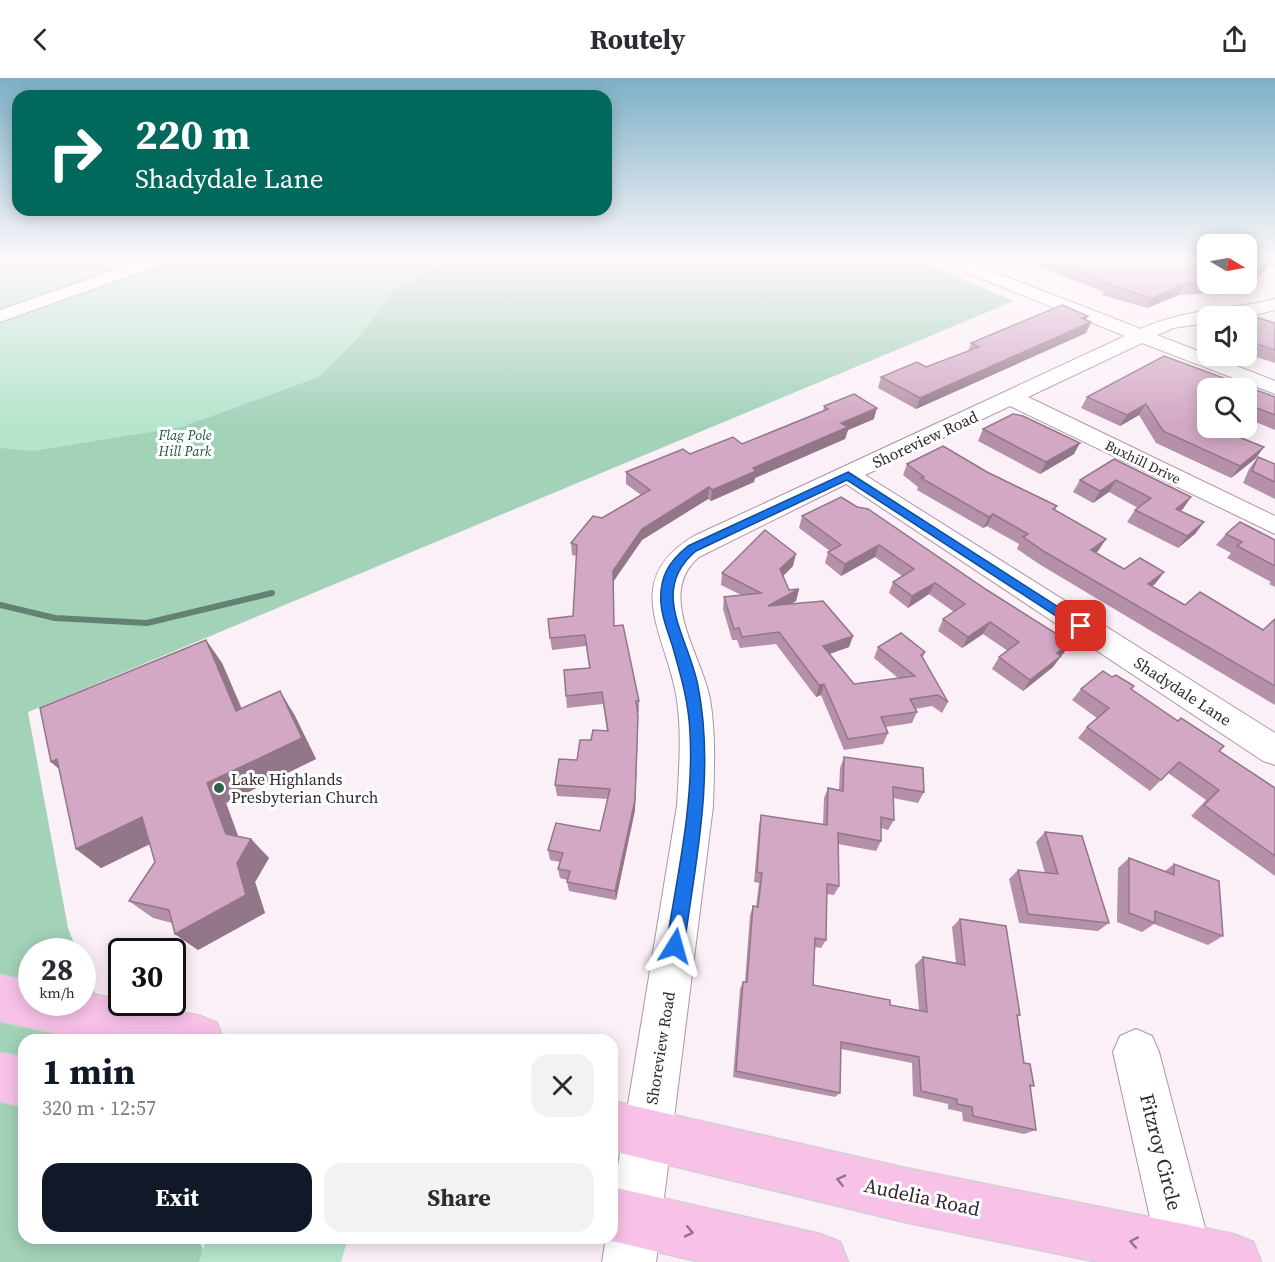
<!DOCTYPE html>
<html lang="en">
<head>
<meta charset="utf-8">
<style>
  :root { --surface:#fff; --page:#f2f2f3; --text:#2b2b33; --muted:#7c7c81; --accent:#111827 }
  body { margin:0; font-family:"Source Serif 4",serif; background:var(--page); color:var(--text); height:100vh; display:flex; flex-direction:column; font-size:22px; white-space:nowrap }
  * { box-sizing:border-box; margin:0 }
  p { font-size:20px; color:var(--muted) }
  .icon { flex:none; width:33px; height:33px; fill:none; stroke:currentColor; stroke-width:2; stroke-linecap:round; stroke-linejoin:round }
  .map { position:relative; flex:1; overflow:hidden }
  .drawer { position:absolute; left:18px; top:956px; width:600px; height:210px; display:flex; flex-direction:column; background:var(--surface); border-radius:18px; box-shadow:0 3px 15px #0003 }
  .drawer>* { flex:none }
  .top-card { position:absolute; left:12px; top:12px; width:600px; height:126px; border-radius:18px; box-shadow:0 3px 15px #0003; background:#00695c; color:#fff; overflow:hidden }
  .needle { width:39px; rotate:100deg }
  .buttons { position:absolute; left:1197px; top:156px; display:grid; gap:12px }
  .buttons a { display:grid; place-items:center; width:60px; height:60px; border-radius:12px; background:var(--surface); box-shadow:0 3px 15px #0003; font-size:30px }
  .speed { position:absolute; left:18px; top:860px; display:flex; gap:12px; font-size:30px; font-weight:700; text-align:center }
  .speed>* { display:grid; place-content:center; width:78px; height:78px; border-radius:50%; background:var(--surface); box-shadow:0 3px 15px #0003; line-height:1 }
  .speed small { font-size:15px; font-weight:400 }
  .speed .limit { border:3px solid #111; border-radius:9px; background:#fff; color:#111 }
  .pin { position:absolute; display:grid; place-items:center; width:51px; height:51px; color:#fff; margin:-26px; border-radius:12px; box-shadow:0 3px 9px #0006 }
  .me { position:absolute; width:66px; margin:-33px; rotate:8deg; stroke-linejoin:round; filter:drop-shadow(0 0 4px #0008) }
  .turn { display:flex; align-items:center; gap:21px; height:126px; padding:0 24px; font-size:27px }
  .turn .icon { width:78px; height:78px; stroke-width:2.5 }
  .turn b { display:block; font-size:42px; line-height:51px }
  .round { display:grid; place-items:center; flex:none; width:63px; height:63px; border-radius:18px; background:var(--page) }
  .overview { display:flex; align-items:center; justify-content:space-between; height:102px; padding:0 24px }
  h1 { font-size:36px; font-weight:700; line-height:45px; color:var(--accent) }
  .cta { display:flex; gap:12px; margin-top:auto; padding:12px 24px }
  .cta a { flex:1; height:69px; border-radius:18px; background:var(--accent); color:#fff; font-size:24px; font-weight:700; line-height:69px; text-align:center }
  .cta a+a { background:var(--page); color:var(--text) }
  header { display:flex; justify-content:space-between; align-items:center; height:78px; padding:0 24px; background:var(--surface); font-size:27px; font-weight:700 }
  .map>svg:first-child { display:block }
</style>
</head>
<body>
<header><svg class="icon" aria-label="back" viewBox="0 0 24 24"><path d="M15 5l-7 7 7 7"/></svg>Routely<svg class="icon" aria-label="share" viewBox="0 0 24 24"><path d="M12 15V3M7 8l5-5 5 5M5 13v7h14v-7"/></svg></header>
<div class="map">
<svg width="1275" height="1184" viewBox="0 0 1275 1184">
  <rect width="100%" height="100%" fill="#fcf0f8"/>
  <g fill="#b5e5cc">
    <path d="M 0,181 L 913,181 L 432,462 L 0,646 Z"/>
    <path d="M 207,1160 L 348,1160 L 341,1184 L 199,1184 Z"/>
  </g>
  <path fill="#a2d2b8" d="M 450,181 L 913,181 L 1014,223 L 28,634 L 68,850 L 77,873 L 32,873 L 32,924 L 82,924 L 83,886 L 114,961 L 24,962 L 24,1160 L 198,1160 L 203,1172 L 199,1184 L 0,1184 L 0,370 L 33,373 L 182,349 L 319,299 L 361,257 L 393,213 Z"/>
  <g fill="none" stroke-linecap="round" stroke-linejoin="round">
    <path stroke="#648273" stroke-width="6" d="M 0,527 L 55,540 L 147,545 L 272,515"/>
    <g stroke="#af94a6" stroke-width="2">
      <g id="minor">
        <path d="M 147,181 L 171,181 L 169,184 L 0,244 L 0,232 Z"/>
        <path d="M 938,181 L 961,181 L 1141,251 C 1182,231 1231,232 1275,221 L 1275,232 L 1246,239 L 1208,238 L 1208,245 L 1173,250 L 1157,257 L 1275,303 L 1275,316 L 1142,265 L 1028,319 L 1275,438 L 1275,456 L 1010,328 L 865,397 L 1275,655 L 1275,687 L 1263,683 L 846,406 L 699,479 C 655,516 702,577 710,621 C 716,657 714,692 713,728 L 656,1184 L 602,1184 L 606,1160 L 612,1160 L 612,1124 L 677,728 C 679,693 682,657 677,622 C 668,558 618,503 694,458 L 1125,258 L 940,184 Z"/>
        <path d="M 1136,951 L 1152,958 L 1159,974 L 1214,1184 L 1160,1184 L 1113,974 L 1120,958 Z"/>
      </g>
    </g>
    <g stroke="#d2cfd1" stroke-width="3">
      <g id="major">
        <path d="M 0,897 L 32,904 L 32,924 L 82,924 L 82,914 L 200,938 L 217,945 L 223,962 L 87,962 L 0,943 Z"/>
        <path d="M 0,975 L 24,979 L 24,1029 L 0,1023 Z"/>
        <path d="M 612,1023 L 905,1090 L 1233,1156 L 1253,1164 L 1261,1184 L 1098,1184 L 905,1144 L 612,1073 Z"/>
        <path d="M 612,1109 L 820,1156 L 840,1164 L 848,1184 L 701,1184 L 612,1163 L 603,1160 L 612,1160 Z"/>
      </g>
    </g>
    <use href="#minor" fill="#fff" fill-rule="evenodd"/>
    <use href="#major" fill="#f8c2e8" fill-rule="evenodd"/>
  </g>
  <g fill="#b590a9">
    <path d="M 993,181 L 1008,181 L 1006,185 Z"/>
    <path d="M 1019,181 L 1208,181 L 1208,206 L 1241,206 L 1220,217 L 1213,215 L 1179,217 L 1147,230 L 1102,217 L 1104,214 Z"/>
    <path d="M 1246,181 L 1275,181 L 1275,188 L 1272,190 L 1268,188 L 1265,193 L 1246,203 Z"/>
    <path d="M 1086,242 L 1091,244 L 1086,255 L 916,331 L 878,310 L 881,299 L 926,289 L 968,273 L 971,265 Z"/>
    <path d="M 1246,242 L 1275,245 L 1275,285 L 1246,276 Z"/>
    <path d="M 1164,278 L 1275,319 L 1275,352 L 1246,340 L 1246,310 L 1208,310 L 1208,350 L 1219,350 L 1218,350 L 1264,369 L 1255,381 L 1231,400 L 1156,365 L 1139,337 L 1120,348 L 1081,330 L 1087,319 Z"/>
    <path d="M 824,328 L 874,341 L 848,352 L 845,361 L 755,400 L 754,404 L 711,423 L 708,421 L 642,462 L 613,504 L 614,548 L 639,623 L 639,634 L 638,634 L 638,650 L 635,732 L 616,822 L 569,813 L 567,804 L 567,802 L 560,800 L 558,791 L 560,784 L 550,782 L 548,772 L 600,753 L 608,721 L 557,718 L 555,707 L 577,682 L 591,662 L 607,653 L 603,626 L 567,630 L 566,618 L 589,590 L 586,568 L 552,572 L 550,560 L 573,538 L 577,478 L 572,477 L 571,465 L 602,440 L 641,417 L 626,406 L 626,394 L 690,376 L 742,366 L 823,333 Z"/>
    <path d="M 983,351 L 1074,376 L 1040,396 L 978,363 Z"/>
    <path d="M 1258,379 L 1275,386 L 1275,421 L 1243,405 L 1249,391 Z"/>
    <path d="M 1114,381 L 1191,419 L 1180,433 L 1204,444 L 1195,456 L 1178,470 L 1127,444 L 1135,432 L 1138,430 L 1109,414 L 1093,425 L 1073,414 L 1080,402 Z"/>
    <path d="M 907,386 L 987,394 L 1057,428 L 1055,432 L 1106,461 L 1098,473 L 1096,475 L 1124,491 L 1164,494 L 1155,506 L 1152,508 L 1185,527 L 1263,552 L 1275,541 L 1275,627 L 1039,486 L 1017,471 L 1019,466 L 987,448 L 983,450 L 917,412 L 918,409 L 903,397 Z"/>
    <path d="M 857,429 L 987,512 L 1071,565 L 1053,589 L 1023,613 L 992,591 L 999,579 L 1008,573 L 983,556 L 962,570 L 938,553 L 943,541 L 954,534 L 929,516 L 908,530 L 889,515 L 893,504 L 902,498 L 875,479 L 841,498 L 825,485 L 828,474 L 830,473 L 799,450 L 802,438 Z"/>
    <path d="M 1226,456 L 1275,462 L 1275,509 L 1269,506 L 1271,504 L 1227,480 L 1231,475 L 1216,467 Z"/>
    <path d="M 793,488 L 783,498 L 789,512 L 799,511 L 796,523 L 790,526 L 853,558 L 849,569 L 830,576 L 854,606 L 898,600 L 874,580 L 878,569 L 925,574 L 923,579 L 948,624 L 942,635 L 932,628 L 915,631 L 917,634 L 912,645 L 886,649 L 888,655 L 883,666 L 844,672 L 821,617 L 816,619 L 776,566 L 740,570 L 737,562 L 732,562 L 723,531 L 724,519 L 741,517 L 721,507 L 722,495 Z"/>
    <path d="M 206,562 L 222,585 L 242,631 L 294,636 L 316,681 L 226,725 L 238,758 L 251,761 L 269,780 L 255,804 L 265,835 L 198,872 L 175,856 L 172,845 L 153,840 L 129,823 L 155,784 L 150,766 L 101,790 L 76,771 L 60,691 L 51,684 Z"/>
    <path d="M 1081,611 L 1131,612 L 1219,673 L 1275,710 L 1275,798 L 1191,738 L 1206,722 L 1168,695 L 1150,713 L 1078,660 L 1087,649 L 1097,640 L 1072,622 Z"/>
    <path d="M 844,679 L 924,714 L 918,725 L 893,720 L 894,742 L 888,752 L 881,750 L 881,763 L 876,773 L 838,766 L 839,808 L 834,817 L 827,816 L 826,862 L 821,870 L 815,869 L 813,907 L 890,927 L 919,932 L 915,887 L 923,879 L 956,885 L 952,849 L 960,841 L 1020,937 L 1018,939 L 1024,985 L 1034,1008 L 1030,1009 L 1036,1052 L 1024,1056 L 963,1043 L 962,1034 L 948,1031 L 948,1026 L 913,1018 L 912,985 L 841,971 L 840,1015 L 835,1019 L 733,999 L 740,911 L 743,904 L 745,904 L 750,837 L 753,828 L 756,829 L 759,805 L 754,804 L 759,747 L 761,737 L 823,746 L 824,720 L 828,710 L 839,712 L 840,690 Z"/>
    <path d="M 1045,754 L 1109,845 L 1098,853 L 1019,845 L 1009,801 L 1018,792 L 1045,795 L 1036,764 Z"/>
    <path d="M 1129,780 L 1165,793 L 1174,786 L 1223,858 L 1208,867 L 1154,846 L 1142,854 L 1117,844 L 1118,790 Z"/>
  </g>
  <g fill="#937689">
    <path d="M 1271,183 L 1265,193 L 1246,203 L 1246,196 Z"/>
    <path d="M 1184,206 L 1179,217 L 1147,230 L 1152,220 Z"/>
    <path d="M 1228,206 L 1241,206 L 1220,217 L 1226,207 Z"/>
    <path d="M 1088,238 L 1083,248 L 1091,244 L 1086,255 L 916,331 L 920,320 Z"/>
    <path d="M 1146,326 L 1139,337 L 1120,348 L 1127,337 Z"/>
    <path d="M 877,330 L 874,341 L 848,352 L 845,361 L 755,400 L 754,404 L 711,423 L 712,412 L 841,345 Z"/>
    <path d="M 1080,365 L 1074,376 L 1040,396 L 1046,384 Z"/>
    <path d="M 1264,369 L 1255,381 L 1231,400 L 1240,388 Z"/>
    <path d="M 1116,402 L 1109,414 L 1093,425 L 1100,413 Z"/>
    <path d="M 709,409 L 708,421 L 642,462 L 613,504 L 613,493 L 642,451 Z"/>
    <path d="M 1191,419 L 1183,431 L 1168,442 L 1176,431 Z"/>
    <path d="M 993,436 L 987,448 L 983,450 L 989,439 Z"/>
    <path d="M 1204,444 L 1195,456 L 1178,470 L 1187,458 Z"/>
    <path d="M 1106,461 L 1098,473 L 1083,484 L 1091,472 Z"/>
    <path d="M 879,467 L 875,479 L 841,498 L 845,486 Z"/>
    <path d="M 796,476 L 793,488 L 778,503 L 780,491 Z"/>
    <path d="M 1164,494 L 1155,506 L 1140,517 L 1148,506 Z"/>
    <path d="M 935,505 L 929,516 L 908,530 L 912,518 Z"/>
    <path d="M 799,511 L 796,523 L 766,540 L 768,528 Z"/>
    <path d="M 990,544 L 983,556 L 962,570 L 968,559 Z"/>
    <path d="M 853,558 L 849,569 L 820,579 L 823,568 Z"/>
    <path d="M 206,562 L 222,585 L 252,655 L 236,633 Z"/>
    <path d="M 1071,565 L 1063,576 L 1049,587 L 1057,575 Z"/>
    <path d="M 1061,578 L 1053,589 L 1023,613 L 1030,602 Z"/>
    <path d="M 824,606 L 821,617 L 816,619 L 819,607 Z"/>
    <path d="M 280,613 L 294,636 L 316,681 L 226,725 L 244,774 L 251,761 L 269,780 L 255,804 L 265,835 L 198,872 L 175,856 L 226,756 L 207,705 Z"/>
    <path d="M 638,638 L 635,732 L 616,822 L 615,813 Z"/>
    <path d="M 57,681 L 75,705 L 51,684 Z"/>
    <path d="M 142,739 L 164,759 L 101,790 L 76,771 Z"/>
  </g>
  <g fill="#d2a8c4" stroke="#937689" stroke-width="1.5">
    <path d="M 1048,181 L 1208,181 L 1208,205 L 1184,206 L 1152,220 L 1107,206 L 1111,205 Z"/>
    <path d="M 1246,181 L 1272,181 L 1271,183 L 1246,196 Z"/>
    <path d="M 1062,227 L 1088,238 L 1081,240 L 1091,244 L 920,320 L 881,299 L 917,284 L 926,289 L 979,269 L 971,265 Z"/>
    <path d="M 1255,239 L 1275,245 L 1275,272 L 1246,262 L 1246,242 L 1249,242 Z"/>
    <path d="M 1164,278 L 1275,319 L 1275,337 L 1246,326 L 1246,310 L 1208,310 L 1208,350 L 1216,350 L 1264,369 L 1240,388 L 1163,353 L 1146,326 L 1127,337 L 1087,319 Z"/>
    <path d="M 854,316 L 877,330 L 841,345 L 848,349 L 753,390 L 756,393 L 712,412 L 709,409 L 642,451 L 613,493 L 614,548 L 623,547 L 639,623 L 636,623 L 638,638 L 635,722 L 615,813 L 567,804 L 570,793 L 558,791 L 563,775 L 548,772 L 556,745 L 600,753 L 610,711 L 555,707 L 559,681 L 577,682 L 580,662 L 591,662 L 593,652 L 608,653 L 602,614 L 566,618 L 564,592 L 590,590 L 585,557 L 550,560 L 548,541 L 573,538 L 577,467 L 571,465 L 593,438 L 602,440 L 650,412 L 626,394 L 683,371 L 690,376 L 733,359 L 742,366 L 828,331 L 824,328 Z"/>
    <path d="M 1013,336 L 1023,338 L 1080,365 L 1046,384 L 983,351 Z"/>
    <path d="M 943,368 L 987,394 L 1057,428 L 1053,431 L 1106,461 L 1091,472 L 1124,491 L 1140,480 L 1164,494 L 1148,506 L 1185,527 L 1200,514 L 1263,552 L 1275,541 L 1275,608 L 1045,474 L 1023,459 L 1028,456 L 993,436 L 989,439 L 921,400 L 924,399 L 907,386 Z"/>
    <path d="M 1258,379 L 1275,386 L 1275,404 L 1252,393 Z"/>
    <path d="M 1114,381 L 1191,419 L 1176,431 L 1204,444 L 1187,458 L 1135,432 L 1151,420 L 1116,402 L 1100,413 L 1080,402 Z"/>
    <path d="M 841,419 L 857,429 L 868,431 L 987,512 L 1071,565 L 1057,575 L 1061,578 L 1030,602 L 999,579 L 1019,564 L 990,544 L 968,559 L 943,541 L 965,526 L 935,505 L 912,518 L 893,504 L 914,491 L 879,467 L 845,486 L 828,474 L 841,467 L 802,438 Z"/>
    <path d="M 1240,444 L 1275,462 L 1275,488 L 1237,468 L 1242,464 L 1226,456 Z"/>
    <path d="M 765,452 L 796,476 L 780,491 L 789,512 L 799,511 L 768,528 L 823,523 L 853,558 L 823,568 L 854,606 L 915,598 L 878,569 L 901,555 L 925,574 L 921,577 L 948,624 L 938,617 L 910,621 L 917,634 L 881,639 L 888,655 L 848,661 L 824,606 L 819,607 L 779,554 L 742,559 L 739,550 L 734,551 L 724,519 L 761,515 L 722,495 Z"/>
    <path d="M 206,562 L 236,633 L 280,613 L 302,660 L 207,705 L 226,756 L 251,761 L 237,785 L 246,817 L 175,856 L 169,832 L 129,823 L 155,784 L 142,739 L 76,771 L 57,681 L 51,684 L 40,630 Z"/>
    <path d="M 1103,593 L 1112,599 L 1116,597 L 1134,608 L 1131,611 L 1178,643 L 1181,640 L 1224,668 L 1219,673 L 1275,710 L 1275,778 L 1204,727 L 1219,712 L 1179,684 L 1161,702 L 1087,649 L 1109,630 L 1081,611 Z"/>
    <path d="M 844,679 L 923,690 L 924,714 L 893,709 L 894,742 L 881,739 L 881,763 L 838,755 L 839,808 L 827,806 L 826,862 L 815,860 L 813,907 L 890,922 L 890,927 L 927,934 L 923,879 L 965,887 L 960,841 L 1006,848 L 1020,937 L 1017,937 L 1024,985 L 1030,986 L 1034,1008 L 1030,1007 L 1036,1052 L 973,1038 L 972,1029 L 957,1026 L 957,1021 L 921,1013 L 919,979 L 841,964 L 840,1015 L 736,993 L 743,904 L 747,904 L 753,828 L 758,829 L 762,795 L 757,794 L 761,737 L 827,747 L 828,710 L 843,713 Z"/>
    <path d="M 1045,754 L 1082,758 L 1109,845 L 1028,836 L 1018,792 L 1058,796 Z"/>
    <path d="M 1129,780 L 1174,797 L 1174,786 L 1219,803 L 1223,858 L 1155,833 L 1155,845 L 1129,835 Z"/>
  </g>
  <defs><path id="oneway-chevron" d="M-2-3.5L2.5 0L-2 3.5" fill="none" stroke-width="1.6" stroke-linecap="round" stroke-linejoin="round" transform="scale(1.5)"/></defs>
  <g stroke="#94748b">
    <use href="#oneway-chevron" transform="translate(841 1102) rotate(-167)"/>
    <use href="#oneway-chevron" transform="translate(689 1154) rotate(13)"/>
    <use href="#oneway-chevron" transform="translate(1134 1164) rotate(-169)"/>
  </g>
  <linearGradient id="sky" x2="0" y2="1"><stop stop-color="#7cb0c5"/><stop offset="0.52" stop-color="#fef8fc"/><stop offset="1" stop-color="#fef8fc" stop-opacity="0"/></linearGradient>
  <rect width="1275" height="347" fill="url(#sky)"/>
  <path fill="#1a73e8" stroke="#114b97" stroke-width="1.5" d="M 848,394 L 1088,548 L 1086,551 L 1076,551 L 847,402 L 696,473 C 648,513 689,559 698,608 C 715,694 696,782 684,868 L 682,875 L 675,877 L 669,875 L 666,868 C 677,799 694,726 690,655 C 689,626 681,598 673,570 C 669,556 662,541 661,526 C 659,500 668,484 688,468 Z"/>
  <circle fill="#2d634a" stroke="#fff" stroke-width="2" cx="219" cy="710" r="6"/>
  <g text-anchor="middle" stroke-width="6" stroke-linejoin="round" paint-order="stroke">
    <g font-size="14" font-style="italic" fill="#1b553c" stroke="#fff">
      <text x="185" y="362">Flag Pole<tspan x="185" dy="16">Hill Park</tspan></text>
    </g>
    <g font-size="14" fill="#31272e" stroke="#fff">
      <text transform="translate(1143 384) rotate(26)" y="5">Buxhill Drive</text>
    </g>
    <g font-size="16" fill="#31272e" stroke="#fff">
      <text transform="translate(925 361) rotate(-25)" y="6">Shoreview Road</text>
      <text transform="translate(1183 613) rotate(33)" y="6">Shadydale Lane</text>
      <text transform="translate(660 970) rotate(-81)" y="6">Shoreview Road</text>
    </g>
    <g font-size="16" fill="#31272e" stroke="#fff" text-anchor="start">
      <text x="231" y="707">Lake Highlands<tspan x="231" dy="18">Presbyterian Church</tspan></text>
    </g>
    <g font-size="20" fill="#31272e" stroke="#fff">
      <text transform="translate(1161 1074) rotate(76)" y="7">Fitzroy Circle</text>
      <text transform="translate(922 1119) rotate(12)" y="7">Audelia Road</text>
    </g>
  </g>
</svg>
<div class="buttons">
<a><svg class="needle" viewBox="-14 -14 28 28"><path d="M0-13l5 13h-10z" fill="#e53935"/><path d="M0 13l5-13h-10z" fill="#7c7c81"/></svg></a>
<a><svg class="icon" aria-label="sound" viewBox="0 0 24 24"><path d="M4 9h4l5-4v14l-5-4H4zM17 9q2 3 0 6"/></svg></a>
<a><svg class="icon" aria-label="search" viewBox="0 0 24 24"><circle cx="10" cy="10" r="6"/><path d="M15 15l6 6"/></svg></a>
</div>
<div class="speed"><div>28<small>km/h</small></div><div class="limit">30</div></div>
<div class="pin" style="left:1081px;top:548px;background:#d93025"><svg class="icon" aria-label="arrive" viewBox="0 0 24 24"><path d="M6 21V4h12l-3 4 3 4H6"/></svg></div>
<svg class="me" style="left:675px;top:868px" viewBox="-20 -20 40 40"><path d="M0-17L14 15 0 8-14 15z" fill="#1a73e8" stroke="#fff" stroke-width="4"/></svg>
<div class="top-card">
<div class="turn"><svg class="icon" aria-label="right" viewBox="0 0 24 24"><path d="M7 20v-9h11M14 6l5 5-5 5"/></svg><div><b>220 m</b>Shadydale Lane</div></div>
</div>
<section class="drawer">
<div class="overview"><div><h1>1 min</h1><p>320 m · 12:57</p></div><a class="round"><svg class="icon" aria-label="close" viewBox="0 0 24 24"><path d="M6 6l12 12M18 6L6 18"/></svg></a></div>
<div class="cta"><a>Exit</a><a>Share</a></div>
</section>
</div>
</body>
</html>
